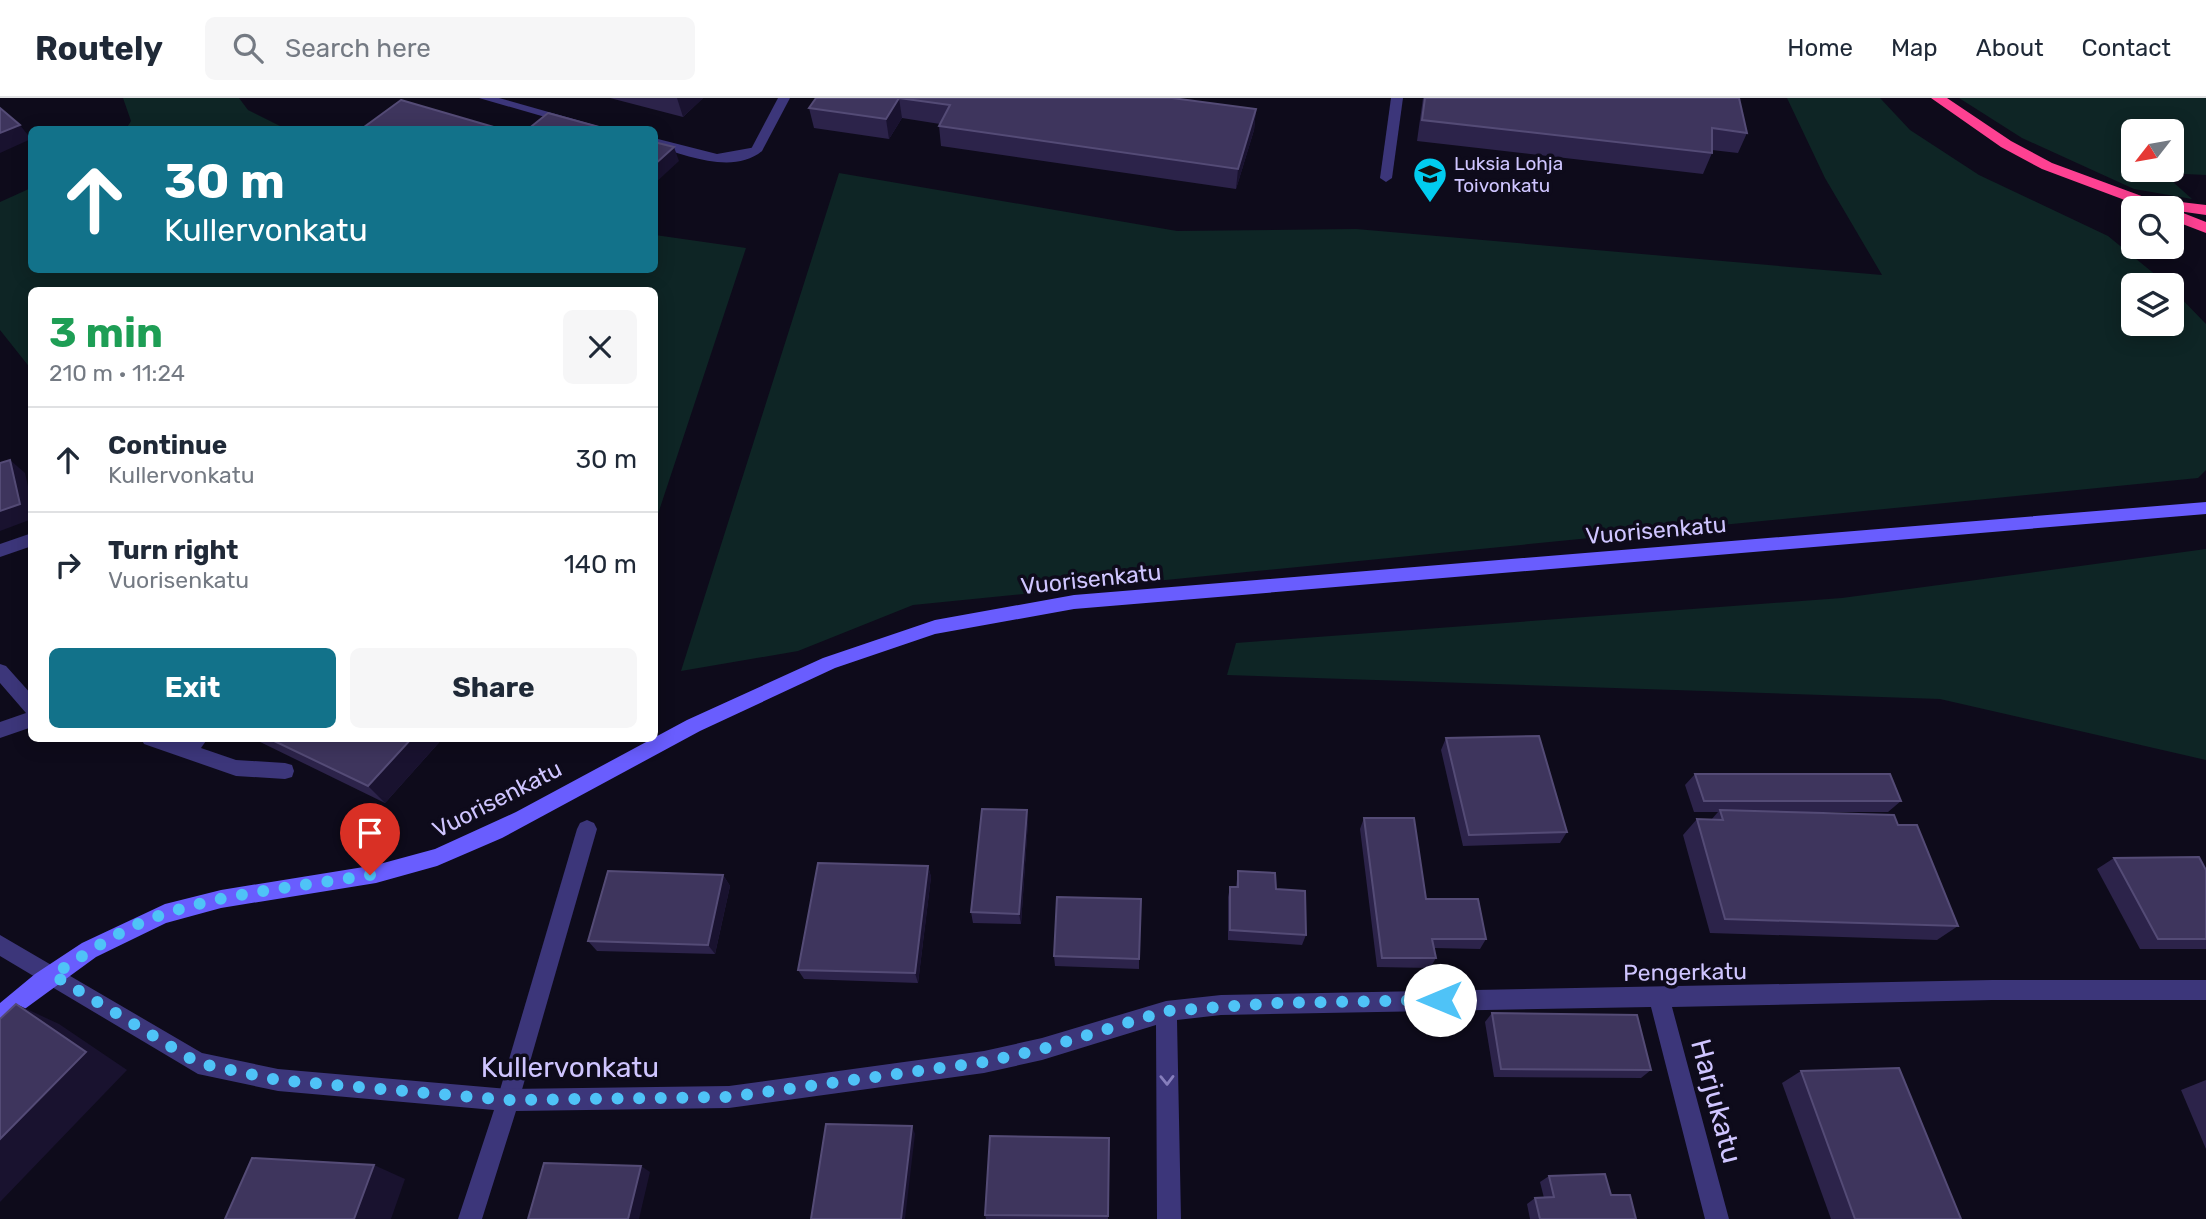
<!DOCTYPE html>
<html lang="en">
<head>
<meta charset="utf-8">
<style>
  :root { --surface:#fff; --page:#f6f6f7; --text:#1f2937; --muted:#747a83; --line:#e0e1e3; --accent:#12728a }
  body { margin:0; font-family:Rubik,sans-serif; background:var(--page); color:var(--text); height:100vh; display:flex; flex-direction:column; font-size:26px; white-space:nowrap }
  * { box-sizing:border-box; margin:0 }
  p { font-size:23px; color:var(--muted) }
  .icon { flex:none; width:38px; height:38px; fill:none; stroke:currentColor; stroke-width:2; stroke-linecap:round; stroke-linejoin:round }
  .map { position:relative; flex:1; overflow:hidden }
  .sheet { position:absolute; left:28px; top:189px; width:630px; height:455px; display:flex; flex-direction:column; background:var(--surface); border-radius:10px; box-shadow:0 4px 18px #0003 }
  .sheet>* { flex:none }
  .guide { position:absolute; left:28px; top:28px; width:630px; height:147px; border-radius:10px; box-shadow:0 4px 18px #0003; background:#12728a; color:#fff; overflow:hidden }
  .needle { width:46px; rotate:239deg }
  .buttons { position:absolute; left:2121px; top:21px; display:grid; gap:14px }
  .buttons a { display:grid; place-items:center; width:63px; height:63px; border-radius:10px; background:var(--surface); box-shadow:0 4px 18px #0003; font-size:35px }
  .pin { position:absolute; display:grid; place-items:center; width:60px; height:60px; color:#fff; margin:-72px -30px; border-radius:50% 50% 50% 0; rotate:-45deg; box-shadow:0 0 7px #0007 }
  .pin .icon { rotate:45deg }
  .me { position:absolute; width:77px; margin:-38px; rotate:270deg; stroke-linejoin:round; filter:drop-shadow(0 0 5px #0008) }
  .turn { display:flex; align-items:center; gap:24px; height:147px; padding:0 21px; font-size:32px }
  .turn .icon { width:91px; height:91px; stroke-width:2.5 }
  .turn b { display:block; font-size:49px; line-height:60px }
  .round { display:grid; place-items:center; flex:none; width:74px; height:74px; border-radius:10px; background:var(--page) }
  .overview { display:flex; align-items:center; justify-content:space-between; height:119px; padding:0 21px }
  h1 { font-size:42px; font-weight:700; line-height:52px; color:#1e9e55 }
  .action { display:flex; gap:14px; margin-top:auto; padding:14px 21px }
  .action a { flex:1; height:80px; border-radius:10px; background:var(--accent); color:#fff; font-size:28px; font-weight:700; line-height:80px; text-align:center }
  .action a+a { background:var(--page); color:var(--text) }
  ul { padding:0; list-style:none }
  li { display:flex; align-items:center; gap:21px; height:105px; padding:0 21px; border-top:2px solid var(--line) }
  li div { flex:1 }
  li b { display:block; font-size:26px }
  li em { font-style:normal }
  header { display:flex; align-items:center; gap:42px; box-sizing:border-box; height:98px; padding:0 35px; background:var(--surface); border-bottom:2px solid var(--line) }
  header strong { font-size:33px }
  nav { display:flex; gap:38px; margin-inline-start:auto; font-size:24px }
  .search { width:490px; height:63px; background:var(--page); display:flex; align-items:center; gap:18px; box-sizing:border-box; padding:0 24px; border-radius:10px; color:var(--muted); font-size:26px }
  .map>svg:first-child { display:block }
</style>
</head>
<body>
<header>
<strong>Routely</strong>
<div class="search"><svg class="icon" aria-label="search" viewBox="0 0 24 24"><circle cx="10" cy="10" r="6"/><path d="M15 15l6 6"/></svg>Search here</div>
<nav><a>Home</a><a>Map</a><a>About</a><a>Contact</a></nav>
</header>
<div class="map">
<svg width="2206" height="1121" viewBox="0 0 2206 1121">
  <rect width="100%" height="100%" fill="#0e0b1b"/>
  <g fill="#0e2525" fill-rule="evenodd">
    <path d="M 123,0 L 239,0 L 248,12 L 286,31 L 126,31 L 131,23 Z"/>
    <path d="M 1787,0 L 1880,0 L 1910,32 L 1979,77 L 2108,138 L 2168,187 L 2133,187 L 2133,226 L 2172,226 L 2172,191 L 2206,226 L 2206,372 L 2198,380 L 913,507 L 798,553 L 681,573 L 839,75 L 1177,133 L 1356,131 L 1882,177 L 1825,80 Z"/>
    <path d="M 1959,0 L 2206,0 L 2206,77 L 2163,75 L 2192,101 L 2134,91 L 2022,40 ZM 2133,33 L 2172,33 L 2172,72 L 2133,72 Z"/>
    <path d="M 31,90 L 32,172 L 654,172 L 655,137 L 746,150 L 655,425 L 654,192 L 32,192 L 31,271 L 0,232 L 0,104 Z"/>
    <path d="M 2206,451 L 2206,662 L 1940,601 L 1227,577 L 1236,545 L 1842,500 Z"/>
  </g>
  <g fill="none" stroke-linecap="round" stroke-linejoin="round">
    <g fill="#3c367a" fill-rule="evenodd">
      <path d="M 479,0 L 499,0 L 612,32 L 590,32 Z"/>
      <path d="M 1391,0 L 1403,0 L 1392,80 L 1386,84 L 1380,80 Z"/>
      <path d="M 654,40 L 717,56 L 756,49 L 762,53 C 733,77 686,57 654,48 Z"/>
      <path d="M 0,566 L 6,568 L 32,597 L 32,629 L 0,640 L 0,624 L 26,615 L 0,585 Z"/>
      <path d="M 141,640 L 174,640 L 183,644 L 186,640 L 208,640 L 201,650 L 236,662 L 285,665 L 292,667 L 294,673 L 292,679 L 285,681 L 236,678 L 144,646 Z"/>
      <path d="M 587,722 L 594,725 L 597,731 L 519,1002 L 516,1010 L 508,1013 L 500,1010 L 497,1002 L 577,731 L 580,725 Z"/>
    </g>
    <g fill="#3c367a" fill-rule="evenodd">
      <path d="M 778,0 L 790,0 L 762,53 L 752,56 L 750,53 Z"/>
      <path d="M 32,435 L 32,448 L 0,459 L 0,446 Z"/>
      <path d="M 0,837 L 202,955 L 278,971 L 508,991 L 729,988 L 984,953 L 1042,940 L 1166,903 L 1221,897 L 1992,882 L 2206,882 L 2206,902 L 1992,902 L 1672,909 L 1729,1121 L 1705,1121 L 1651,909 L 1221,917 L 1177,922 L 1181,1121 L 1157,1121 L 1156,927 L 1042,962 L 984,975 L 729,1010 L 516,1013 L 482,1121 L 458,1121 L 494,1012 L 278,993 L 198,976 L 0,858 Z"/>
    </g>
    <path fill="#695dfe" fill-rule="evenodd" d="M 2206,404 L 2206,416 L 1074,511 L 935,536 L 835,570 L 700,633 L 502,740 L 437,768 L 376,785 L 221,810 L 166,825 L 96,859 L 0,929 L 0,905 L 35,876 L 82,845 L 165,806 L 221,792 L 376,767 L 435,751 L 516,714 L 687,622 L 823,560 L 935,522 L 1074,497 Z"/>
    <path fill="#fe4192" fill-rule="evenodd" d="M 1931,0 L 1947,0 L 2011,43 L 2052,65 L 2147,100 L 2206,107 L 2206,117 L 2178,113 L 2206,124 L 2206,135 L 2172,122 L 2172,110 L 2146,110 L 2042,71 L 2001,49 Z"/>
  </g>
  <g fill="#2c234a">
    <path d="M 610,0 L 703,0 L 683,19 Z"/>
    <path d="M 816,0 L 1172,0 L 1256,11 L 1254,32 L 1236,91 L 941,48 L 939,28 L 940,26 L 902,20 L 889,41 L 814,30 L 809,10 Z"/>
    <path d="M 1423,0 L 1739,0 L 1747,35 L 1738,55 L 1712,52 L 1712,55 L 1703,76 L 1417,43 Z"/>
    <path d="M 252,640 L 443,640 L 385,705 Z"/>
    <path d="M 1446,640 L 1567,734 L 1560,745 L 1463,748 L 1441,652 Z"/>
    <path d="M 1695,676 L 1901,703 L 1888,714 L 1792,714 L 1898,727 L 1958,828 L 1937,842 L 1710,835 L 1683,737 L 1697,721 L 1711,722 L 1718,714 L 1694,714 L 1685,687 Z"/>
    <path d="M 1364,720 L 1426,801 L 1486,841 L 1480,851 L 1434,850 L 1436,860 L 1430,870 L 1377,869 L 1360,731 Z"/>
    <path d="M 1028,723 L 1021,826 L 973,825 L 971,814 Z"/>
    <path d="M 2114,760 L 2206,772 L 2206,851 L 2140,851 L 2097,771 Z"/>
    <path d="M 928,768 L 931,779 L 918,885 L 804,881 L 798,872 Z"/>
    <path d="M 1238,773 L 1276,791 L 1306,837 L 1302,847 L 1228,842 L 1228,799 L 1230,789 L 1236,789 Z"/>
    <path d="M 723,777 L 730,788 L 715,856 L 597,853 L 588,843 Z"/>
    <path d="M 1054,858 L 1139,861 L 1139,871 L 1055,868 Z"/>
    <path d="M 1492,915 L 1651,972 L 1641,980 L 1494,979 L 1485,924 Z"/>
    <path d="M 1801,973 L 1961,1121 L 1831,1121 L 1782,985 Z"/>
    <path d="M 2206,982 L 2206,1051 L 2181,992 Z"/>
    <path d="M 1109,1040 L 1108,1121 L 986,1121 L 985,1117 Z"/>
    <path d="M 1549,1078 L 1611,1097 L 1636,1121 L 1530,1121 L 1527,1106 L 1535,1100 L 1544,1100 L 1540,1084 Z"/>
  </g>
  <g fill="#19122f">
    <path d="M 677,0 L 703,0 L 683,19 Z"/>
    <path d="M 899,0 L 902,20 L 889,41 L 886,21 Z"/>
    <path d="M 1256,11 L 1254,32 L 1236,91 L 1238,71 Z"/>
    <path d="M 20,27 L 31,41 L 0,55 L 0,35 Z"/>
    <path d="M 674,49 L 679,63 L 654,86 L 654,67 Z"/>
    <path d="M 10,362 L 25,375 L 32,406 L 32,421 L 0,433 L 0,413 Z"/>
    <path d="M 412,640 L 443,640 L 385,705 L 368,688 Z"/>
    <path d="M 1027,712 L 1028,723 L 1021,826 L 1019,816 Z"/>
    <path d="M 928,768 L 931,779 L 918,885 L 915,875 Z"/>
    <path d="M 723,777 L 730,788 L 715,856 L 708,847 Z"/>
    <path d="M 16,906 L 59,926 L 127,972 L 0,1104 L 0,1041 Z"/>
    <path d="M 912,1028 L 915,1036 L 905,1121 L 901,1121 Z"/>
    <path d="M 374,1067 L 405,1081 L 391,1121 L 354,1121 Z"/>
    <path d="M 641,1068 L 650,1074 L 639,1121 L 628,1121 Z"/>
  </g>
  <g fill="#3e355d" stroke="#544b76" stroke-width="2">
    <path d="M 816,0 L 1172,0 L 1256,11 L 1238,71 L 939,28 L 950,7 L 899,0 L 886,21 L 809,10 Z"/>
    <path d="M 1425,0 L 1739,0 L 1747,35 L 1712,30 L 1712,55 L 1422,22 Z"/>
    <path d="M 401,2 L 504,32 L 360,32 Z"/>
    <path d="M 0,10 L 20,27 L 0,35 Z"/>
    <path d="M 548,15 L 610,32 L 527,32 Z"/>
    <path d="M 654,44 L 674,49 L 654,67 Z"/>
    <path d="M 10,362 L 20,406 L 0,413 L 0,365 Z"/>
    <path d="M 1539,638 L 1567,734 L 1469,737 L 1446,640 Z"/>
    <path d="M 268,640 L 412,640 L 368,688 Z"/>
    <path d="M 1695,676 L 1890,676 L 1901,703 L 1704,703 Z"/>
    <path d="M 982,711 L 1027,712 L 1019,816 L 971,814 Z"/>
    <path d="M 1720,712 L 1894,717 L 1898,727 L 1917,727 L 1958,828 L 1725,821 L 1697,721 L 1723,722 Z"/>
    <path d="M 1364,720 L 1414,720 L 1426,801 L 1478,801 L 1486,841 L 1432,841 L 1436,860 L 1382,860 Z"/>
    <path d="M 2199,759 L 2206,772 L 2206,841 L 2158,841 L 2114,760 Z"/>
    <path d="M 818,765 L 928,768 L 915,875 L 798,872 Z"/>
    <path d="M 608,773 L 723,777 L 708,847 L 588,843 Z"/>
    <path d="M 1238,773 L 1275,775 L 1276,791 L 1305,793 L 1306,837 L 1230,832 L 1230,789 L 1238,789 Z"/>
    <path d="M 1057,799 L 1141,801 L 1139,861 L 1054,858 Z"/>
    <path d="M 16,906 L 86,954 L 0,1041 L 0,921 Z"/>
    <path d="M 1492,915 L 1637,917 L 1651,972 L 1501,971 Z"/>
    <path d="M 1899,970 L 1961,1121 L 1855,1121 L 1801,973 Z"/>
    <path d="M 826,1026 L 912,1028 L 901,1121 L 811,1121 Z"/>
    <path d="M 990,1038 L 1109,1040 L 1108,1118 L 985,1117 Z"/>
    <path d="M 252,1060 L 374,1067 L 354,1121 L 225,1121 Z"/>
    <path d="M 544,1065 L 641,1068 L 628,1121 L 528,1121 Z"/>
    <path d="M 1605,1076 L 1611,1097 L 1630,1097 L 1636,1121 L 1540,1121 L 1535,1100 L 1554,1099 L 1549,1078 Z"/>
  </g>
  <defs><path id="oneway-chevron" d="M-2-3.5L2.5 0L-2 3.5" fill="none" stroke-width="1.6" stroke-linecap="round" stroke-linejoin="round" transform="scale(1.75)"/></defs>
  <use stroke="#867ebc" href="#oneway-chevron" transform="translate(1167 982) rotate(89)"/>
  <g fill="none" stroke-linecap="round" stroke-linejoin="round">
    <path stroke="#4fc3f7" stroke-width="12" stroke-dasharray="0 21.6" d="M 370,777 C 297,789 219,795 150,821 C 115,835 84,857 53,877 L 198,965 L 278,982 L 508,1002 L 729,999 L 984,964 L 1042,951 L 1166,913 L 1275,905 L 1440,902"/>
  </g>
  <defs>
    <g id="school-pin" transform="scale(1.75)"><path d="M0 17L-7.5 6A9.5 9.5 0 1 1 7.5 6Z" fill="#01ccef" stroke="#0e0b1b"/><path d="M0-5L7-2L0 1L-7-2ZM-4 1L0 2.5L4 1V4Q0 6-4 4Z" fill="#111"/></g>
  </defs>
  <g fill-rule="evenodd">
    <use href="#school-pin" x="1430" y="76"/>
  </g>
  <g text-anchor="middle" stroke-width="7" stroke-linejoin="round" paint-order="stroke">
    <g font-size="19" fill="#cfc5ff" stroke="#0e0b1b" text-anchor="start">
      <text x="1454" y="72">Luksia Lohja<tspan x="1454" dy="22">Toivonkatu</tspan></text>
    </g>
    <g font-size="23" fill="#cfc5ff" stroke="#0e0b1b">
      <text transform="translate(1656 432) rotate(-5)" y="8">Vuorisenkatu</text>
      <text transform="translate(1091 481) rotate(-6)" y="8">Vuorisenkatu</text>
      <text transform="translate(497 701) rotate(-27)" y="8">Vuorisenkatu</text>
      <text transform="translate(1685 874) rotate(-1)" y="8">Pengerkatu</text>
    </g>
    <g font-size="28" fill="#cfc5ff" stroke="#0e0b1b">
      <text x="570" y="979">Kullervonkatu</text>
      <text transform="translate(1717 1003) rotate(75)" y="10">Harjukatu</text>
    </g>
  </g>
</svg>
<div class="buttons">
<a><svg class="needle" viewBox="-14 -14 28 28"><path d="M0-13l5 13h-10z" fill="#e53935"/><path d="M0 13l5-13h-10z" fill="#747a83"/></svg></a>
<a><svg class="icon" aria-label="search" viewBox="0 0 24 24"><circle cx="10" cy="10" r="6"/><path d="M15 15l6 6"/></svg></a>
<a><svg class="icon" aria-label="layers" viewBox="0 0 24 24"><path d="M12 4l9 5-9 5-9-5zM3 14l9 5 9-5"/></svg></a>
</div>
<div class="pin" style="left:370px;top:777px;background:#d93025"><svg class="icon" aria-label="arrive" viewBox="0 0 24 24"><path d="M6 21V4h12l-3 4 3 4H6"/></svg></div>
<svg class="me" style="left:1440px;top:902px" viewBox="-20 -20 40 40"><circle r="19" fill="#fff"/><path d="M0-13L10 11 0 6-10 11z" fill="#4fc3f7"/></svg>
<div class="guide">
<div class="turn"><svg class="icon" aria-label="ahead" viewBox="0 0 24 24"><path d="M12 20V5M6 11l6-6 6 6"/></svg><div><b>30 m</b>Kullervonkatu</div></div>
</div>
<section class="sheet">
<div class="overview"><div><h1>3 min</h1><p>210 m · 11:24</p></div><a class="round"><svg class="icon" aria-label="close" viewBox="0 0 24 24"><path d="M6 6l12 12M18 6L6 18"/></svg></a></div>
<ul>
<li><svg class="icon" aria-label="ahead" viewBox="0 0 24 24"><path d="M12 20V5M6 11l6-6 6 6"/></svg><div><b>Continue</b><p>Kullervonkatu</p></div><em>30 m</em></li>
<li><svg class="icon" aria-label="right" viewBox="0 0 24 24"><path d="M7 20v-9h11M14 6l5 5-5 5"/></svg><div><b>Turn right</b><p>Vuorisenkatu</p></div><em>140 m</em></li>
</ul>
<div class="action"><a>Exit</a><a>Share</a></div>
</section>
</div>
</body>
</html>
